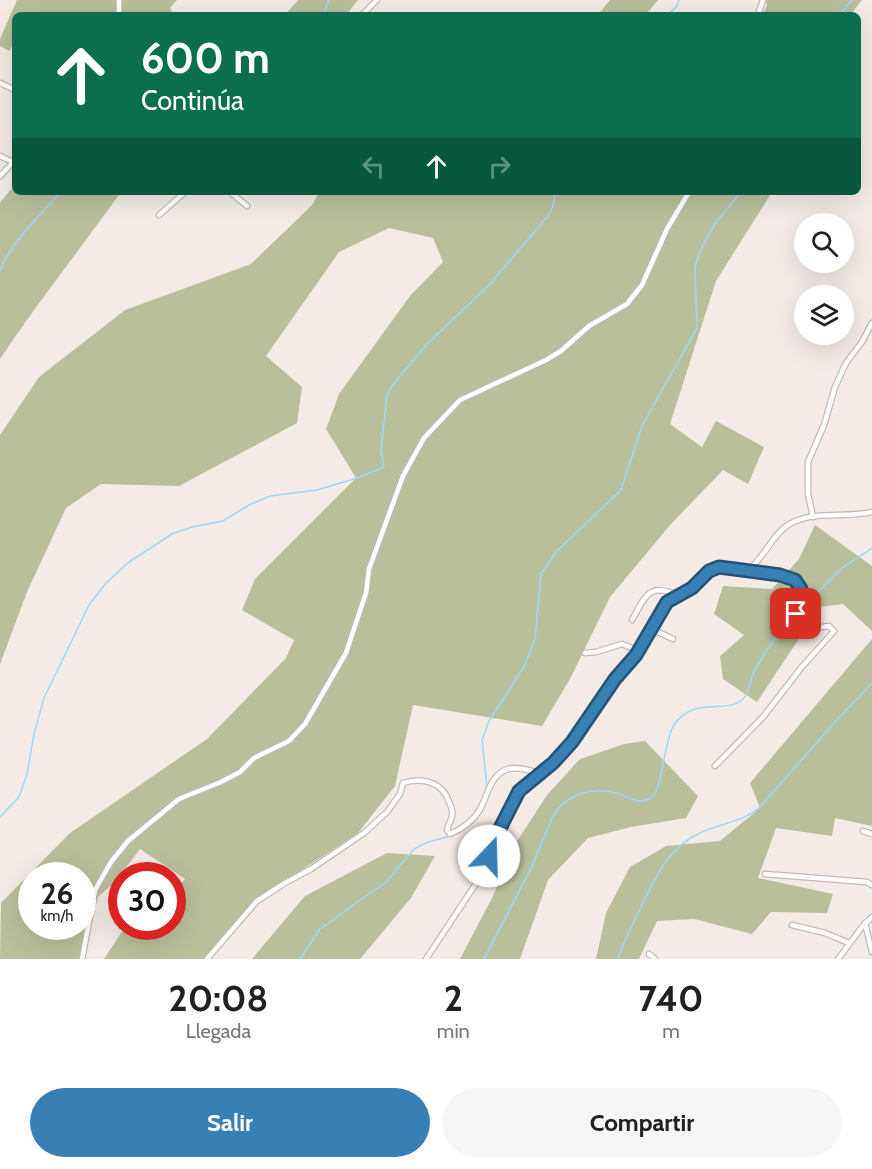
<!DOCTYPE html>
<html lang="es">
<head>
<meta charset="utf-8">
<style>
  :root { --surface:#fff; --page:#f6f6f6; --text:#202124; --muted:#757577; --accent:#387fb4 }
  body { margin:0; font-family:Cabin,sans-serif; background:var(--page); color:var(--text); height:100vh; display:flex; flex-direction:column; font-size:22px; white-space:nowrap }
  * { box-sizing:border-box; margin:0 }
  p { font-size:20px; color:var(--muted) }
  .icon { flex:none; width:33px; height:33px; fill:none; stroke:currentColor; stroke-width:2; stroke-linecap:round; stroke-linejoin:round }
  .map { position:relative; height:959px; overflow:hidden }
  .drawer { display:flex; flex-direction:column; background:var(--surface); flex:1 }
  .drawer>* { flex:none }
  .banner { position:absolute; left:12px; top:12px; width:849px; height:183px; border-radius:9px; box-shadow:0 6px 24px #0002; background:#0b6e4f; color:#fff; overflow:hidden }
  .tools { position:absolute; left:794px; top:213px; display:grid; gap:12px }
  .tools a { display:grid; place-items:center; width:60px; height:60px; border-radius:50%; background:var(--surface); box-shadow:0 6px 24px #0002; font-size:30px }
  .speed { position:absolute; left:18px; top:862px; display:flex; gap:12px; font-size:30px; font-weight:700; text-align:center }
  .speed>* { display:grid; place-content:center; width:78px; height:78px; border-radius:50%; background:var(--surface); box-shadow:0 6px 24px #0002; line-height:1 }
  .speed small { font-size:15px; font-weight:400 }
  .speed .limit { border:9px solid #d22; background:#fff; color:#111 }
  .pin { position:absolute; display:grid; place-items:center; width:51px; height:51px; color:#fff; margin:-26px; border-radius:12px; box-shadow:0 3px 9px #0006 }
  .me { position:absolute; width:66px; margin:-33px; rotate:21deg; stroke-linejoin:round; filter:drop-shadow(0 0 4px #0008) }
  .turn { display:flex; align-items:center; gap:21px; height:126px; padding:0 30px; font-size:27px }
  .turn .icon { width:78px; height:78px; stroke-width:2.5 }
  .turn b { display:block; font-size:42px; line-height:51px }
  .lanes { display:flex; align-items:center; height:57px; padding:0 30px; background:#0003; justify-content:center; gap:30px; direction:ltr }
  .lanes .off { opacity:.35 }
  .eta { display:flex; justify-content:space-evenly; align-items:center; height:102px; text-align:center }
  .eta b { font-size:36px; font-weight:800; line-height:42px }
  .action { display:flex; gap:12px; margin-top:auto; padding:12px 30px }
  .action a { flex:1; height:69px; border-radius:36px; background:var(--accent); color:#fff; font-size:24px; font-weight:800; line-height:69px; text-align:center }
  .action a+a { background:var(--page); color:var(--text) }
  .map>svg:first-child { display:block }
</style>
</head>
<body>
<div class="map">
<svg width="872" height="959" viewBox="0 0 872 959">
  <rect width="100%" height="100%" fill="#f5ebe6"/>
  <g fill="#b9bf9b" fill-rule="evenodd">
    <path d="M 17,0 L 177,0 L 170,8 L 173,15 L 15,15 L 15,42 L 9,51 L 0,46 L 0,39 Z"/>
    <path d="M 298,0 L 358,0 L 346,15 L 285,15 Z"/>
    <path d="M 610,0 L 658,0 L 646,15 L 598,15 Z"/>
    <path d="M 766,0 L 862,0 L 850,15 L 762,15 L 767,6 Z"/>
    <path d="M 15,185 L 15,192 L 121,192 C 81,248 38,302 0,359 L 0,202 Z"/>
    <path d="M 319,192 L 772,192 L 716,281 L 670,424 L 702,447 L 716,421 L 764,447 L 748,484 L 723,470 L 671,524 L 610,597 L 570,679 L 542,726 L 413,705 L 395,786 L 358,833 L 259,898 L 211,954 L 204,959 L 104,959 L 125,927 L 172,927 L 173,893 L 185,879 L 140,849 L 115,882 L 98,897 L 82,959 L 0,959 L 1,903 L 70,833 L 207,739 L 286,658 L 294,640 L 242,610 L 255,579 L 356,478 L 326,429 L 339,394 L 410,296 L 443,262 L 433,238 L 389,228 L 339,252 L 266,356 L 302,387 L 297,423 L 179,486 L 101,484 L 66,508 L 27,592 L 0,664 L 0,435 L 39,377 L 125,310 L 251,264 L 313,204 ZM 32,876 L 82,876 L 82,927 L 32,927 Z"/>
    <path d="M 815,525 L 872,566 L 872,631 L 843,604 L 820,607 L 757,702 L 723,679 L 720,656 L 744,635 L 714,614 L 723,586 L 772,589 L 799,559 Z"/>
    <path d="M 872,639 L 872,826 L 835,818 L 832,836 L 776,828 L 758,878 L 833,894 L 827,913 L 771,912 L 752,934 L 694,919 L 657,921 L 639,959 L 596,959 L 606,913 L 630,867 L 666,846 L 720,841 L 760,808 L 750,783 Z"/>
    <path d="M 645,741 L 698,796 L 686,818 L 631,827 L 588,838 L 548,880 L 520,959 L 460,959 L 492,898 L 516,843 L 547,795 L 580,759 L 624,744 Z"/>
    <path d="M 387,853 L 435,856 L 411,898 L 360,959 L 252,959 L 305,896 Z"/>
  </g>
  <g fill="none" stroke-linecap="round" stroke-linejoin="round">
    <g stroke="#9bd8fc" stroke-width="1.5">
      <path d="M 323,15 L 329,0"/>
      <path d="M 668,15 L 677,6 L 679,0"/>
      <path d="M 839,15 L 852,0"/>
      <path d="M 0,271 C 8,246 43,212 61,192"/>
      <path d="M 799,611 L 842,568 L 872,548"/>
      <path d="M 487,788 L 482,740 L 489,721 L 525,665 L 535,639 L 541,574 L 556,552 L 621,490 L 642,426 L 697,328 L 695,267 L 700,251 L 714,225 L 741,192"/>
      <path d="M 483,808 L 487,799"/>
      <path d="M 0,817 L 19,797 L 27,774 L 34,734 L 44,698 L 89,605 L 106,583 L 129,562 L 172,534 L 192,527 L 223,521 L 249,505 L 270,496 L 317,490 L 357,478 L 384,467 L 381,450 L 387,394 L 395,382 L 427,344 L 489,285 L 548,216 L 553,206 L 555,192"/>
      <path d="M 463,830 L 479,815"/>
      <path d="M 300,959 L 320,929 L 387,881 L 414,849 L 428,842 L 451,836"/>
      <path d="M 484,959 L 532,866 L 553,816 C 565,794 592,787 616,793 C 629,797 638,805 651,798 C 663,791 663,742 674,725 C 694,695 725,715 743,699 C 749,694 750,681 753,674 C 763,652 780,633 796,615"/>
      <path d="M 618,959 C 624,940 633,923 642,905 C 658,873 667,848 702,832 C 722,823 743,822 760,807 L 834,723 L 872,683"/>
    </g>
    <g stroke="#c3bab5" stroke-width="7">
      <g id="street">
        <path d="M 119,0 L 119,15"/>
        <path d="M 362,15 L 377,0"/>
        <path d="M 758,15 L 763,0"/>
        <path d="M 0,83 L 15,90"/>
        <path d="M 0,156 L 13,162"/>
        <path d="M 0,176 L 15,160"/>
        <path d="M 230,192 L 247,206"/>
        <path d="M 159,215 L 185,192"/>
        <path d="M 813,517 L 808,494 L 808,462 L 824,425 L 835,387 L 846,363 L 862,342 L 872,323"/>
        <path d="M 632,620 C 645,597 649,581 678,596"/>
        <path d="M 652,629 L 673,639"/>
        <path d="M 585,653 L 596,652 L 622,644 L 639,651"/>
        <path d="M 715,766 L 763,717 L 801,668 L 834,631 L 829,626 L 808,629 L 802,625 L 796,611 C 820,574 769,574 746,570"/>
        <path d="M 863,831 L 872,834"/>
        <path d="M 765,874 L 867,882 L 872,885"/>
        <path d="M 865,923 L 872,952"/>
        <path d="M 792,925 L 825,933 L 849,943"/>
        <path d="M 649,954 L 655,959"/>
        <path d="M 82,959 L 95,890 L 111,862 L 128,841 L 179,799 L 221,782 L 240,772 L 254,758 L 289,741 L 305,724 L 346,653 L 366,593 L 369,569 L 403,476 L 424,438 L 460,400 L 546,360 L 561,351 L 589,326 L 627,304 L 642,285 L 667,229 L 689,192"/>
        <path d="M 207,959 L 257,901 L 285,883 L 311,869 L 364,833 L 387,812 L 400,794 L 403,783 C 422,777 443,782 449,802 C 451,806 453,812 452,816 C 451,821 448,825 447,830 L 450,834 C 462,829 472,822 479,811 C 488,797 489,775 508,769 C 518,766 531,771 540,773"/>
        <path d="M 426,959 L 483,873 L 494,840 L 519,791 L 553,763 L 571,742 L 615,679 L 636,655 L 667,602 L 692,588 L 714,568 L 743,570 L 750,568 C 765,557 772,535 788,525 C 813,509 845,519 872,512"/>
        <path d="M 838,959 L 862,927 L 872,917"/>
      </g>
    </g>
    <use href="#street" stroke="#fff" stroke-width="4.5"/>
  </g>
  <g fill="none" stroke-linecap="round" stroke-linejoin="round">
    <g stroke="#245375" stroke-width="15">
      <path id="route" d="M 489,856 L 494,840 L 519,791 L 553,763 L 572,742 L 615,679 L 636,655 L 667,602 L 692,588 L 709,571 L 719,567 L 780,575 L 795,580 L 801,589 L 801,603 L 797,609 L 796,614"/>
    </g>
    <use href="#route" stroke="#387fb4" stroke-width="10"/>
  </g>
</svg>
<div class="tools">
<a><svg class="icon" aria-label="search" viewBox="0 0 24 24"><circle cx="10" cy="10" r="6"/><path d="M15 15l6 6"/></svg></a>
<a><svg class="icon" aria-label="layers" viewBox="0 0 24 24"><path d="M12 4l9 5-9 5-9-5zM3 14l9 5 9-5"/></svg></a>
</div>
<div class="speed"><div>26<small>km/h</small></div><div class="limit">30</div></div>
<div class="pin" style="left:796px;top:614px;background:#d93025"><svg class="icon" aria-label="arrive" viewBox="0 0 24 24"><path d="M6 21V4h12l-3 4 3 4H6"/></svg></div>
<svg class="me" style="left:489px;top:856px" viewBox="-20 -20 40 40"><circle r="19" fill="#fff"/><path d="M0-13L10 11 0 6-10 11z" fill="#387fb4"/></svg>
<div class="banner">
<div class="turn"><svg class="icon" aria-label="ahead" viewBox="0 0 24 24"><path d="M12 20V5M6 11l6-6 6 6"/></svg><div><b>600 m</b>Continúa</div></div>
<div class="lanes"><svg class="icon off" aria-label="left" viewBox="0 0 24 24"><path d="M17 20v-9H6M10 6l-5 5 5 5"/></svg><svg class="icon" aria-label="ahead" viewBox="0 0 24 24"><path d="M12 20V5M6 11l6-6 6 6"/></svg><svg class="icon off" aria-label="right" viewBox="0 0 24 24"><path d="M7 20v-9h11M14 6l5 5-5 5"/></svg></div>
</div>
</div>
<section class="drawer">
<div class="eta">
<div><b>20:08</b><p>Llegada</p></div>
<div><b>2</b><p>min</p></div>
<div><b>740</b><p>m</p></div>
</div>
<div class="action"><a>Salir</a><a>Compartir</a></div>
</section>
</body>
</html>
